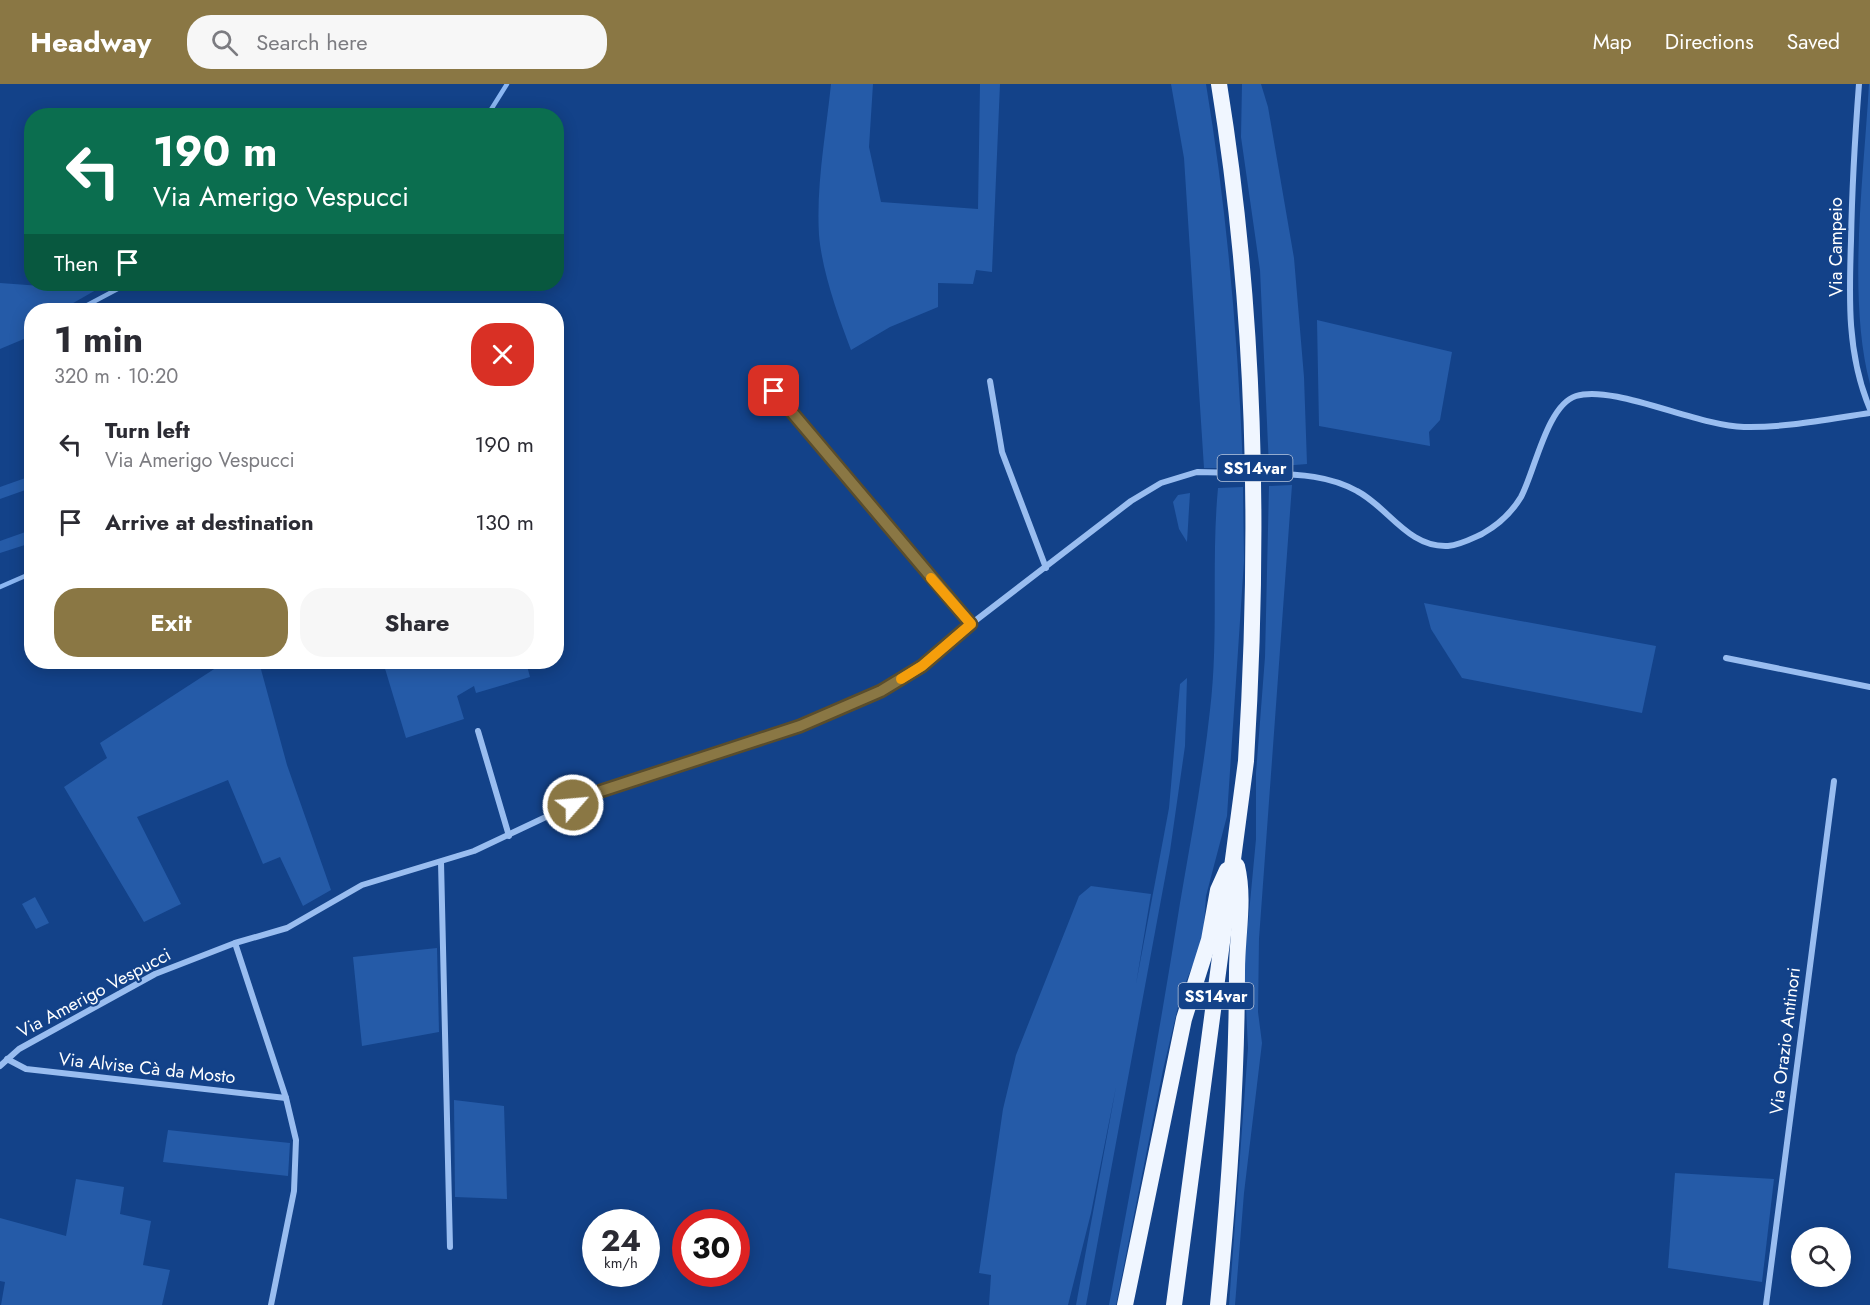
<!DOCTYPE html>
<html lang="en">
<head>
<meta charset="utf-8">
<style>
  :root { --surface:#fff; --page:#f7f7f7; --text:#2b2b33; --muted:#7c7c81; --accent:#8a7744 }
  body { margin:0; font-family:Jost,sans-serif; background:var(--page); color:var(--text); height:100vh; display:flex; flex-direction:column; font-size:22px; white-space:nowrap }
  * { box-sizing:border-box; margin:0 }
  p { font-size:20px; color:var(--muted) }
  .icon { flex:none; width:33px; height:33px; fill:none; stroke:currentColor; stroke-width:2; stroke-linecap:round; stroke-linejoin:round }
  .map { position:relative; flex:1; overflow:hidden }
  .panel { position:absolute; left:24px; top:219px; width:540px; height:366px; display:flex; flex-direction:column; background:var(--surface); border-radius:24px; box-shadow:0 3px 15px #0003 }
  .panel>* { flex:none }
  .top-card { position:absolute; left:24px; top:24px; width:540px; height:183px; border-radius:24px; box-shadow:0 3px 15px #0003; background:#0b6e4f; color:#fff; overflow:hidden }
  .controls { position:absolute; left:1791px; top:1143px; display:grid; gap:12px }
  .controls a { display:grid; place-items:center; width:60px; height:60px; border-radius:50%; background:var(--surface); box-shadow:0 3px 15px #0003; font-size:30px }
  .speed { position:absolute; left:582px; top:1125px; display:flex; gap:12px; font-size:30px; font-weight:700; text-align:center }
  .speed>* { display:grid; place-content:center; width:78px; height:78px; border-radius:50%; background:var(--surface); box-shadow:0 3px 15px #0003; line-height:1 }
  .speed small { font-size:15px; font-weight:400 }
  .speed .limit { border:9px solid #d22; background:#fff; color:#111 }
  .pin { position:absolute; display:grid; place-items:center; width:51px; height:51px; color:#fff; margin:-26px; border-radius:12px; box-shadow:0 3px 9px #0006 }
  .me { position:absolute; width:66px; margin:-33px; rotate:63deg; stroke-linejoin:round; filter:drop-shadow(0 0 4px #0008) }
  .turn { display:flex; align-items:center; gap:21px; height:126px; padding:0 30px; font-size:27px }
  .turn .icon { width:78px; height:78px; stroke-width:2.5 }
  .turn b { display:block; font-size:42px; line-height:51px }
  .then { display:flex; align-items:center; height:57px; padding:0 30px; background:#0003; gap:12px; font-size:22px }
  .round { display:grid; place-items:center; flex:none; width:63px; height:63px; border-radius:24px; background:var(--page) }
  .summary { display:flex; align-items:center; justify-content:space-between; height:102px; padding:0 30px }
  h1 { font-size:36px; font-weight:700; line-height:45px }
  .action { display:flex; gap:12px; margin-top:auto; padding:12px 30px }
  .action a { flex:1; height:69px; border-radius:24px; background:var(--accent); color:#fff; font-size:24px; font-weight:700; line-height:69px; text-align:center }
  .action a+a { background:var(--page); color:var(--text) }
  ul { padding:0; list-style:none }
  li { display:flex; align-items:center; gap:18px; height:78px; padding:0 30px }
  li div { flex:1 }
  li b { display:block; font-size:22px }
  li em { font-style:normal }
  header { display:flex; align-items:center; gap:36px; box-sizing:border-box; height:84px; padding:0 30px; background:var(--accent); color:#fff }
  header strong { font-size:28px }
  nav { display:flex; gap:33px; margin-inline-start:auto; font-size:21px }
  .search { width:420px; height:54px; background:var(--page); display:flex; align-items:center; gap:15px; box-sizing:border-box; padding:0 21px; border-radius:24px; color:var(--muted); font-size:22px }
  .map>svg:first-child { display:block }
</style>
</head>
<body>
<header>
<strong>Headway</strong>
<div class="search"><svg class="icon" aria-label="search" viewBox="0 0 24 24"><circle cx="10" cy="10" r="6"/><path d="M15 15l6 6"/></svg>Search here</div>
<nav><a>Map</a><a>Directions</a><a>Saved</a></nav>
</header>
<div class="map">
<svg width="1870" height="1221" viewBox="0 0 1870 1221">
  <rect width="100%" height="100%" fill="#134289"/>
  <g fill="#255ba8">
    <path d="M 831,0 L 873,0 L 869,63 L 881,118 L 978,125 L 980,0 L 1000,0 L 992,188 L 976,186 L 973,200 L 938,199 L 938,223 L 890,243 L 851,266 C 838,232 822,187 819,151 C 816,101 826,49 831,0 Z"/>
    <path d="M 1171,0 L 1206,0 C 1227,127 1238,255 1243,384 L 1204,384 L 1184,74 Z"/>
    <path d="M 1242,0 L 1261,0 L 1268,23 L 1294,174 L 1304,293 L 1307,380 L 1269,383 L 1260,186 L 1241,53 Z"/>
    <path d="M 1869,0 L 1870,0 L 1870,300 C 1847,213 1864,91 1869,0 Z"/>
    <path d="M 0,199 L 96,206 L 61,226 L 32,226 L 31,252 L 0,265 Z"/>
    <path d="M 1317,236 L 1452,268 L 1440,336 L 1429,348 L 1430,362 L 1319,342 Z"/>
    <path d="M 31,392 L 31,404 L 0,415 L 0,403 Z"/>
    <path d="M 1292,401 L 1259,855 L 1258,928 L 1262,959 L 1244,1109 L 1235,1221 L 1229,1221 L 1248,964 L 1244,882 L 1256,755 L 1256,689 L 1265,573 L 1269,402 Z"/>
    <path d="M 1243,403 L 1244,477 L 1227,732 L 1206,812 L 1203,856 L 1181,910 L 1163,986 L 1116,1221 L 1109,1221 C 1134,1087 1159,953 1180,819 C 1191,755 1203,691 1210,626 C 1219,552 1211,478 1218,404 Z"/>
    <path d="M 1190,409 L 1187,458 L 1179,445 L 1173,418 L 1178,411 Z"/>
    <path d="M 31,446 L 31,459 L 0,469 L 0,457 Z"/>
    <path d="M 1424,519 L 1656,562 L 1642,629 L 1462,594 L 1431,545 Z"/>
    <path d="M 225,578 L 259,578 L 287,681 L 331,806 L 303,822 L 280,773 L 263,780 L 228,696 L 137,733 L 181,820 L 144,838 L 64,703 L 107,674 L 100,659 Z"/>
    <path d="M 383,578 L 526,578 L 530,593 L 476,609 L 474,602 L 457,612 L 464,635 L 406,654 Z"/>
    <path d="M 1187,594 L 1185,662 L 1170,767 L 1086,1221 L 1076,1221 L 1116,1003 L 1091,1129 L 1068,1221 L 989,1221 L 991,1191 L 979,1189 L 1003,1025 L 1016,971 L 1079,812 L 1091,802 L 1151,810 L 1136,900 L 1169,724 L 1180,600 Z"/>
    <path d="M 35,813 L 49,839 L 36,845 L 22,820 Z"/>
    <path d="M 437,864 L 439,948 L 362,962 L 353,873 Z"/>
    <path d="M 454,1016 L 504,1022 L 507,1115 L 455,1113 Z"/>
    <path d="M 168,1046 L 290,1059 L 288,1092 L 163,1078 Z"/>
    <path d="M 1675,1089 L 1774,1095 L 1762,1198 L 1668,1184 Z"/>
    <path d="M 76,1095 L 124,1103 L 120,1130 L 151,1137 L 143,1181 L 170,1186 L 162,1221 L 1,1221 L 5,1198 L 0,1197 L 0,1134 L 66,1152 Z"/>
  </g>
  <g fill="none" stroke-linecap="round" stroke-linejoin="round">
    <g stroke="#8bb7f3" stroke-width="4.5">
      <path d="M 487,32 L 507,0"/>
      <path d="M 78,226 L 127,200"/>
      <path d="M 0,503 L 32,489"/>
    </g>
    <path stroke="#365e9b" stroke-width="6" stroke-dasharray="6 3" stroke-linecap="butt" d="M 1240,389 L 1269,390"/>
    <g stroke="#99bdf0" stroke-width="6">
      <path d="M 1859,0 C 1855,52 1852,104 1851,157 C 1849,214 1847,271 1870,325"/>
      <path d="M 766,291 L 774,307 L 801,342 L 971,540"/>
      <path d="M 990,297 L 1002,368 L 1046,484"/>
      <path d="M 1269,390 C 1299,390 1330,392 1357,407 C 1388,423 1408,464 1448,462 C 1460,461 1471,455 1482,450 C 1498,441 1512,428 1521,413 C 1535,387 1547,321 1576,312 C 1613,300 1697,342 1744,343 C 1785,344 1829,335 1870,329"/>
      <path d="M 1726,574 L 1870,603"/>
      <path d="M 478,647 L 509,752"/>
      <path d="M 441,778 L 450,1163"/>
      <path d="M 235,859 L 286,1014 L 296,1056 L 294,1107 L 271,1221"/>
      <path d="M 7,975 L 26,985 L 286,1014"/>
      <path d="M 0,982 L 19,965 L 155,890 L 235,859 L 287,844 L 362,801 L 474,767 L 601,707 L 800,642 L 881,607 L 922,582 L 971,540 L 1131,417 L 1161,399 L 1197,388 L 1240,389"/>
      <path d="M 1766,1221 L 1834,697"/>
    </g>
    <g stroke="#f0f6ff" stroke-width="16">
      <path d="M 1125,1221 L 1184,935 L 1209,856 L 1218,806 L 1227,786"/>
      <path d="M 1174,1221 L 1246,677 C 1260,447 1256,228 1219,0"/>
      <path d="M 1218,1221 C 1229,1109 1237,999 1237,887 C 1237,851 1245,816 1237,782"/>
    </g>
  </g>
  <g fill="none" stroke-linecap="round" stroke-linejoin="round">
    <g stroke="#5a4d2c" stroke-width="15">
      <path id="route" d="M 573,721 L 601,707 L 800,642 L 881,607 L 922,582 L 971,540 L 774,307"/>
    </g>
    <use href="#route" stroke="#8a7744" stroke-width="10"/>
    <path stroke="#f59e0b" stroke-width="10" d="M 901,595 L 922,582 L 971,540 L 931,494"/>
  </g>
  <g text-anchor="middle" stroke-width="4.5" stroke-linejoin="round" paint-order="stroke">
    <g fill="#134289" stroke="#b8c6dc" stroke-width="1.5">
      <rect x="1217.5" y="371" width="75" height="26" rx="4.5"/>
      <rect x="1178.5" y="899" width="75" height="26" rx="4.5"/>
    </g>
    <g font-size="16" font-weight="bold" fill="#fff">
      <text x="1255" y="390">SS14var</text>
      <text x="1216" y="918">SS14var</text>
    </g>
    <g font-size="18" fill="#fff" stroke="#134289">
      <text transform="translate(1836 163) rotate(-90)" y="6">Via Campeio</text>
      <text transform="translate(94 909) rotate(-28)" y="6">Via Amerigo Vespucci</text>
      <text transform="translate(1785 957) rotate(-83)" y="6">Via Orazio Antinori</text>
      <text transform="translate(147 984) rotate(6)" y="6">Via Alvise Cà da Mosto</text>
    </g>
  </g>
</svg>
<div class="controls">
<a><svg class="icon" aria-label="search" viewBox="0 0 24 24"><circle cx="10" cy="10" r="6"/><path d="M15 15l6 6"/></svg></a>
</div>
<div class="speed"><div>24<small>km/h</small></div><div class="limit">30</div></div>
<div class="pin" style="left:774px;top:307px;background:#d93025"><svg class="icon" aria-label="arrive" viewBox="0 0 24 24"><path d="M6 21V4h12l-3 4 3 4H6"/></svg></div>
<svg class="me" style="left:573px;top:721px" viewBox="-20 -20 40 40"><circle r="17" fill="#8a7744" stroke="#fff" stroke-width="3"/><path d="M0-11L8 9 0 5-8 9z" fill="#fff"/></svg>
<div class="top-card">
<div class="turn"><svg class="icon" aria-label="left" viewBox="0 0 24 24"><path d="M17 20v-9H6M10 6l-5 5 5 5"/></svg><div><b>190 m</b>Via Amerigo Vespucci</div></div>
<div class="then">Then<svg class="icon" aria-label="arrive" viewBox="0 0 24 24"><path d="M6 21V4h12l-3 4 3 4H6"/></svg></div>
</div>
<section class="panel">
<div class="summary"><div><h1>1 min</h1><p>320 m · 10:20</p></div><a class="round" style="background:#d93025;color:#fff"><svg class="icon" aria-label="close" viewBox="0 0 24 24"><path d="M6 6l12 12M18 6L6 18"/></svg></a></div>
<ul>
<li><svg class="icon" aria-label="left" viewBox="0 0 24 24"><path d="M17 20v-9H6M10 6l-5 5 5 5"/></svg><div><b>Turn left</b><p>Via Amerigo Vespucci</p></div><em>190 m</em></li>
<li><svg class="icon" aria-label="arrive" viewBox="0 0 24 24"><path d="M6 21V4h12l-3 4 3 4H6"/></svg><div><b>Arrive at destination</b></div><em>130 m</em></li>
</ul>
<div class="action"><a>Exit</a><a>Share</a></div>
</section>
</div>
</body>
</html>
